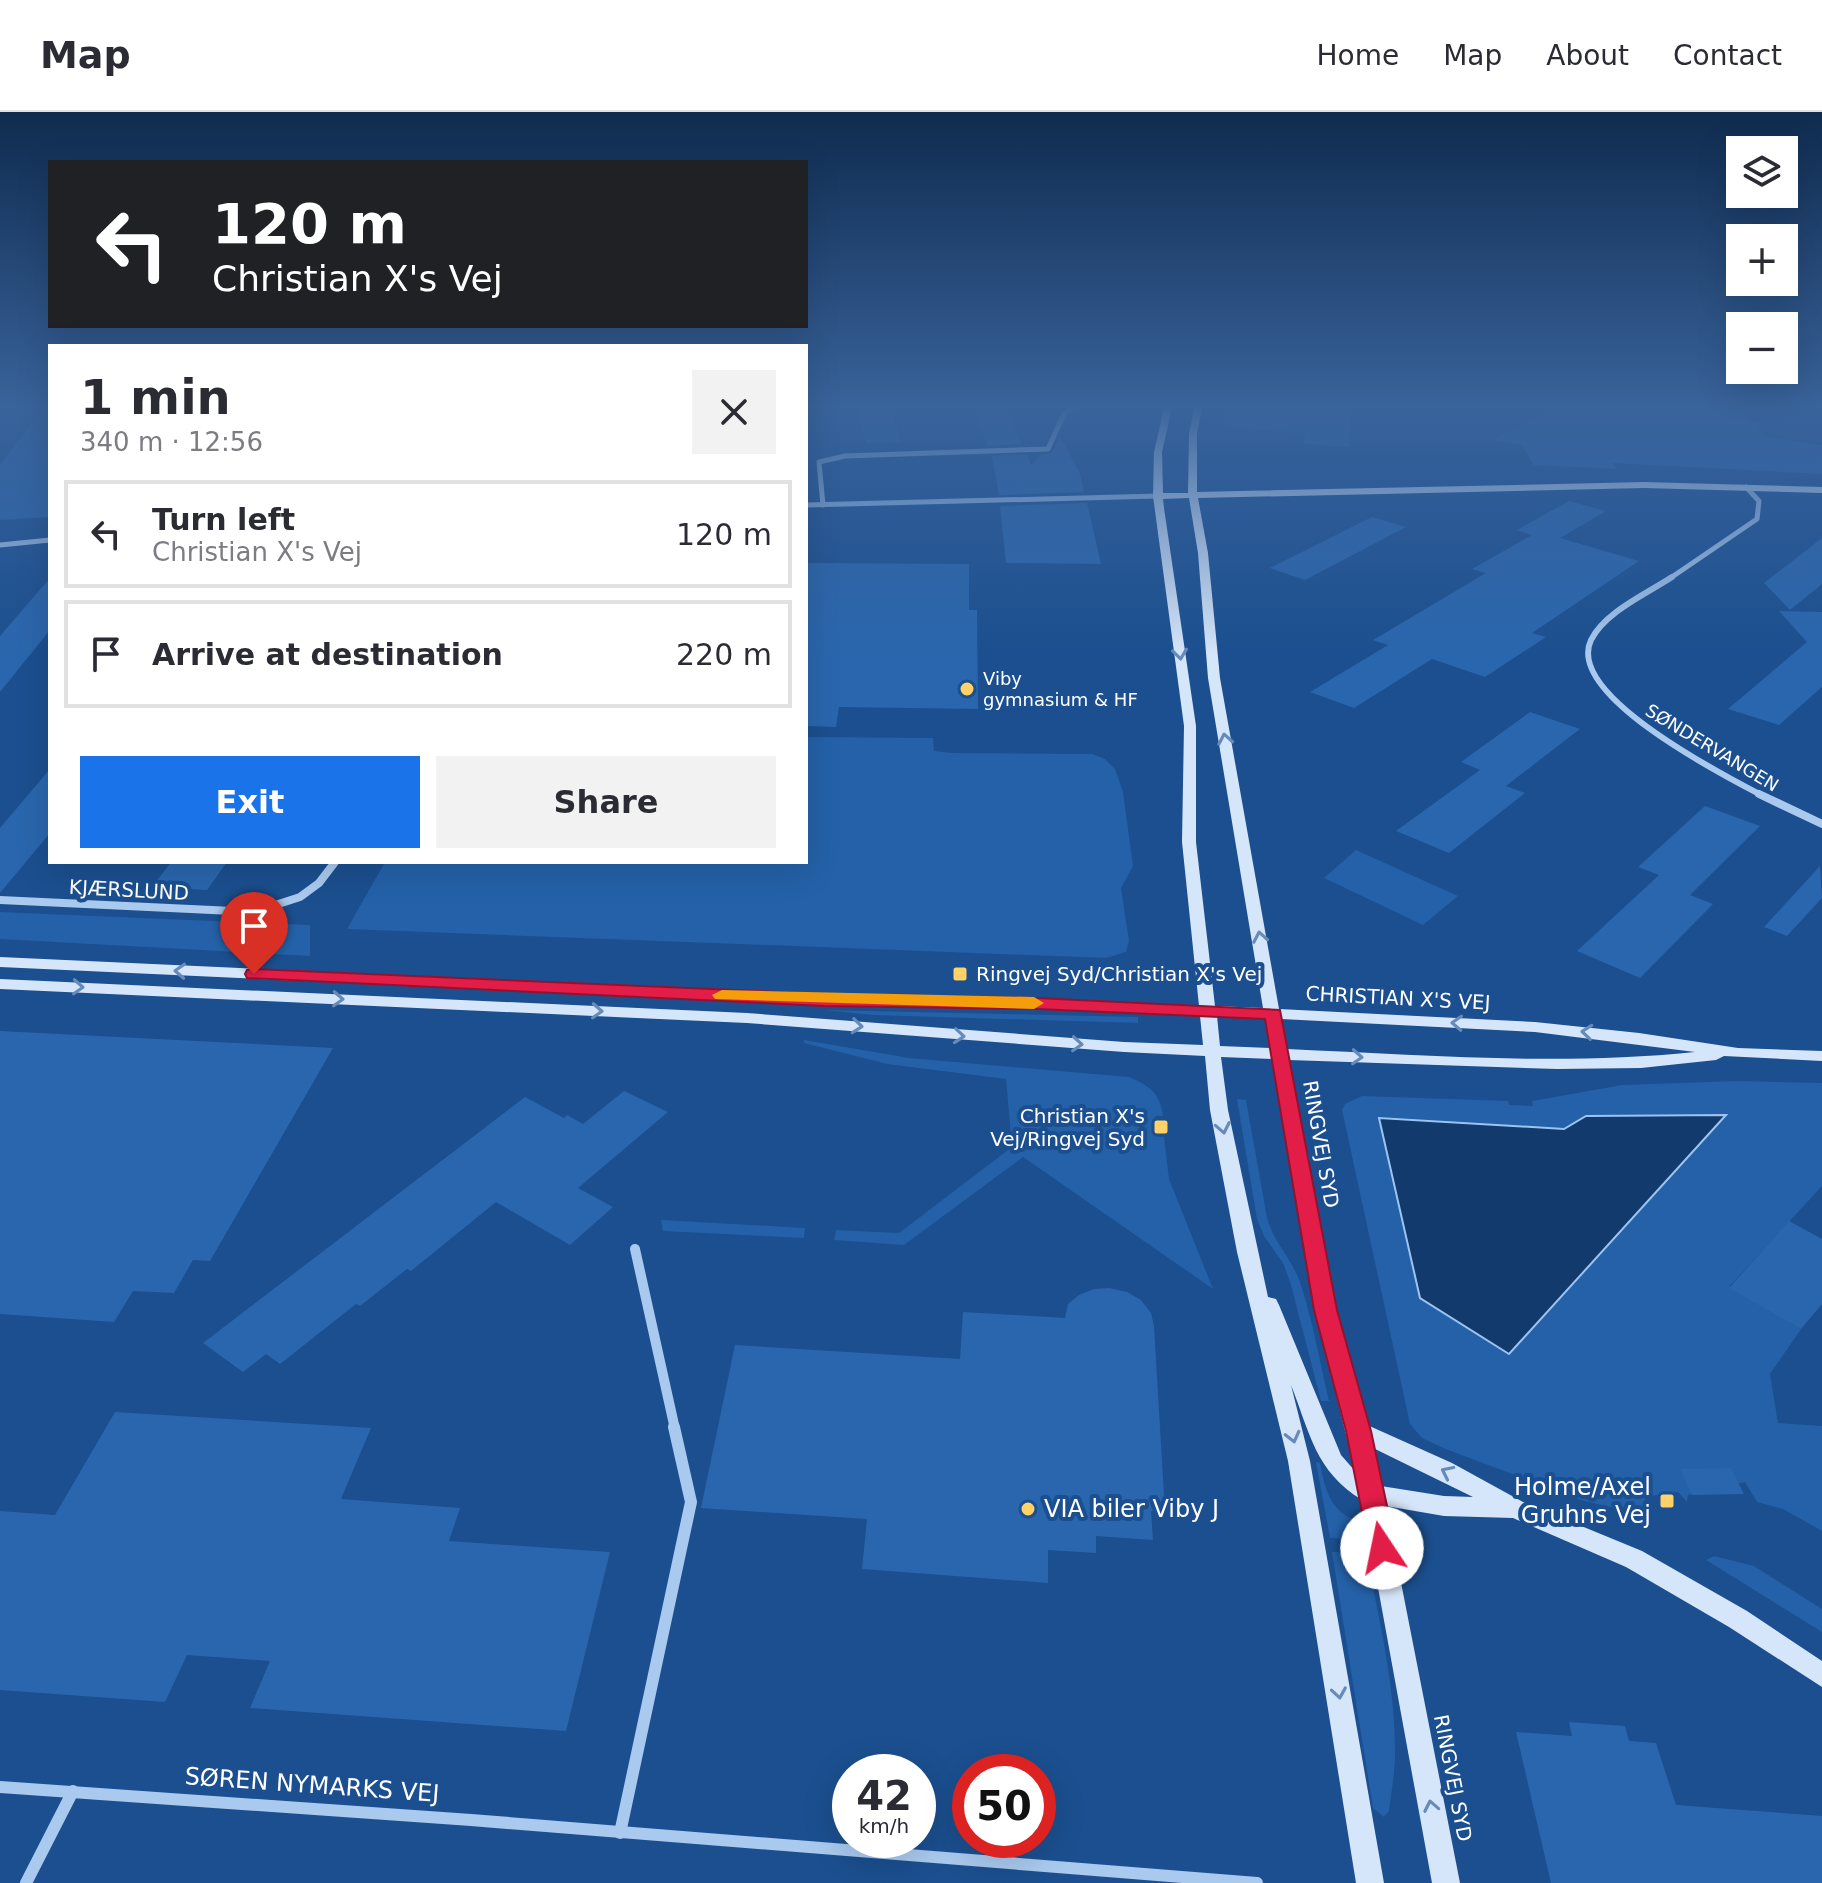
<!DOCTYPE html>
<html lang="en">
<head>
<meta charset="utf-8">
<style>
  :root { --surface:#fff; --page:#f2f2f3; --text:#2b2b33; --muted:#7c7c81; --line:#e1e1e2; --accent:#1a73e8 }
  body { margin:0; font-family:"DejaVu Sans",sans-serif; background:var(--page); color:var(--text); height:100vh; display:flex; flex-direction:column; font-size:30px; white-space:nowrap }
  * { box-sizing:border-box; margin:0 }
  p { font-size:26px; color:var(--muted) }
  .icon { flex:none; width:44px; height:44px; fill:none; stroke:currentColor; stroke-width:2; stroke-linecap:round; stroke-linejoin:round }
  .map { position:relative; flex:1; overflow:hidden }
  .panel { position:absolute; left:48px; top:232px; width:760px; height:520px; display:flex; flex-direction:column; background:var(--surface); border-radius:0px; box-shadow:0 8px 32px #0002 }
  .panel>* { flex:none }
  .top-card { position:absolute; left:48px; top:48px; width:760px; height:168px; border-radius:0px; box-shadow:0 8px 32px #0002; background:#202124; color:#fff; overflow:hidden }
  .buttons { position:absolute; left:1726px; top:24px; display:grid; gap:16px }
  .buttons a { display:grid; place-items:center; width:72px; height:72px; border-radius:0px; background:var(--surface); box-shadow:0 8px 32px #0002; font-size:40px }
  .speed { position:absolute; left:832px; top:1642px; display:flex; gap:16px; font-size:40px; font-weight:700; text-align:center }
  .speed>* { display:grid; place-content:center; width:104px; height:104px; border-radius:50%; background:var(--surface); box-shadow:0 8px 32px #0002; line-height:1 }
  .speed small { font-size:20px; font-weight:400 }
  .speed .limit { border:12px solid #d22; background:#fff; color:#111 }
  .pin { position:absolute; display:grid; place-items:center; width:68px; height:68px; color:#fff; margin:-82px -34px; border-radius:50% 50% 50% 0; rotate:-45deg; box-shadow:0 0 8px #0007 }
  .pin .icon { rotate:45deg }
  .me { position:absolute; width:88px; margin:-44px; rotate:349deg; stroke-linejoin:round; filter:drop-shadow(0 0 6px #0008) }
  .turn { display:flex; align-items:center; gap:28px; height:168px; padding:0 32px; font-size:36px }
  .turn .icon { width:104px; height:104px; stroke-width:2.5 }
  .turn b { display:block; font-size:56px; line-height:68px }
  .round { display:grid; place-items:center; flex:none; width:84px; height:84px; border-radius:0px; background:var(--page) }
  .head { display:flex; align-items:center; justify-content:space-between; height:136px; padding:0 32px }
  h1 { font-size:48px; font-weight:700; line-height:60px }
  .button { display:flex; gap:16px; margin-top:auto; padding:16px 32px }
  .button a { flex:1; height:92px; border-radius:0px; background:var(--accent); color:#fff; font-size:32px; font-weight:700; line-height:92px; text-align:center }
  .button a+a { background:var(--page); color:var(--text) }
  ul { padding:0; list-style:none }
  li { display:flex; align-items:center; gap:24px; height:108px; margin:0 16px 12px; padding:0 16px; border:4px solid var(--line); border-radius:0px }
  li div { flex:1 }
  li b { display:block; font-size:30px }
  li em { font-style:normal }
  header { display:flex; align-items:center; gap:48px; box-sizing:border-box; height:112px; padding:0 40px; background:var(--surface); border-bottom:2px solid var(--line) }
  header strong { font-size:38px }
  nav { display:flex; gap:44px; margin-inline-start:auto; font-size:28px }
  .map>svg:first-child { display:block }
</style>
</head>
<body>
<header>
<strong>Map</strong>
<nav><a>Home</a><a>Map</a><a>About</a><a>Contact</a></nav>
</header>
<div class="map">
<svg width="1822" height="1771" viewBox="0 0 1822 1771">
  <rect width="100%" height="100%" fill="#1b4f8f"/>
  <g fill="#2461a8" fill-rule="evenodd">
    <path d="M 806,625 L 933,626 L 934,639 L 952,641 L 1092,642 L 1105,647 L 1115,657 L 1123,680 L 1133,754 L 1121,776 L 1129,829 L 1126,840 L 1106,846 L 347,817 L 385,750 L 806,750 Z"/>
    <path d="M 1356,738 L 1458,784 L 1423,813 L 1324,766 Z"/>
    <path d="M 0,800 L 310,813 L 310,844 L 0,827 Z"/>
    <path d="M 824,898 L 1138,905 L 1138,911 L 873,903 Z"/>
    <path d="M 804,928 L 909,946 L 1129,965 C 1150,974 1160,981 1163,1004 L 1155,1004 L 1158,1024 L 1164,1025 L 1169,1067 L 1213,1177 L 1023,1045 L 904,1133 L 834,1128 L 836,1118 L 899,1121 L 1012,1035 L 1006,967 L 887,952 L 804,931 Z"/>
    <path d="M 1737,969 L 1822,971 L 1822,1074 L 1729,1175 L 1801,1217 L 1770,1262 L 1778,1311 L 1822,1314 L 1822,1419 L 1783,1397 L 1757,1390 L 1745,1370 L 1688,1383 L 1687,1390 L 1678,1380 L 1644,1385 L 1651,1396 L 1610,1395 L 1581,1388 L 1443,1336 L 1422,1326 L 1410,1312 L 1342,998 L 1345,992 L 1362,984 L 1508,989 L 1509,993 L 1533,994 L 1532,989 L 1622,973 ZM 1586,1004 L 1725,1004 L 1420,1186 L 1379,1007 L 1564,1017 Z"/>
    <path d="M 1237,987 L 1246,988 L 1267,1106 C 1274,1131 1293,1148 1301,1173 C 1313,1210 1320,1251 1329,1289 L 1321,1289 L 1291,1173 L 1283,1151 L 1264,1124 L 1257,1107 Z"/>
    <path d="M 661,1108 L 805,1116 L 804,1126 L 663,1119 Z"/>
    <path d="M 1316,1350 L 1320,1351 C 1325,1377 1330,1401 1359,1409 L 1364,1427 L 1330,1426 Z"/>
    <path d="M 1332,1440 L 1366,1441 C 1379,1508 1396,1575 1395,1644 C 1395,1662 1391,1681 1389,1699 L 1384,1705 L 1373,1696 Z"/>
    <path d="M 1714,1444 L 1754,1454 L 1822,1497 L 1822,1520 L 1706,1448 Z"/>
  </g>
  <path fill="#123a6d" stroke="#9cc4f0" stroke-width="2" d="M 1726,1003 L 1509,1242 L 1420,1186 L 1379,1006 L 1564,1017 L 1586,1004 Z"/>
  <g fill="#2a66ad">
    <path d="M 42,296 L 50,296 L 50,405 L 0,408 L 0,353 Z"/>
    <path d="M 858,296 L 891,296 L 901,330 L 866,331 Z"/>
    <path d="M 972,296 L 1005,296 L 1022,332 L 988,334 Z"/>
    <path d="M 1224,296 L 1349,296 L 1349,335 L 1304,332 L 1305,321 L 1223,315 Z"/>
    <path d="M 1576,296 L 1736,296 L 1768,325 L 1822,333 L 1822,362 L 1613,351 L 1617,357 L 1534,353 L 1522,333 L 1492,328 L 1535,305 Z"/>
    <path d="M 1060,324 L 1080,362 L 1084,380 L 999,383 L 992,344 L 1027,343 L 1031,353 L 1041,343 L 1052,341 Z"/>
    <path d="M 1569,389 L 1606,399 L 1560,426 L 1639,449 L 1532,521 L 1546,525 L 1485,565 L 1432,547 L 1354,596 L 1310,580 L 1388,533 L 1373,528 L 1486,461 L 1472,457 L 1532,423 L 1517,418 Z"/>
    <path d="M 1087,391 L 1101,452 L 1006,451 L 1000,394 Z"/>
    <path d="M 1372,405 L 1406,415 L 1305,468 L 1270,456 Z"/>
    <path d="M 1822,426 L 1822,472 L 1790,498 L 1764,471 Z"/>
    <path d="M 806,451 L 969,452 L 969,498 L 977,498 L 978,597 L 839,595 L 836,615 L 806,614 Z"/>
    <path d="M 50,466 L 50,518 L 0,580 L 0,524 Z"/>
    <path d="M 1779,499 L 1822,500 L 1822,575 L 1779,613 L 1728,597 L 1807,530 Z"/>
    <path d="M 1530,600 L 1580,617 L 1506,674 L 1525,681 L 1449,741 L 1396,719 L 1480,658 L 1461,650 Z"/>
    <path d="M 50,657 L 50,721 L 0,781 L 0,716 Z"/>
    <path d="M 1705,694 L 1760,714 L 1690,783 L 1713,792 L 1640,866 L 1577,839 L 1659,763 L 1638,755 Z"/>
    <path d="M 171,750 L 227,750 L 207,778 L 152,775 Z"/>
    <path d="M 1820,754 L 1822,786 L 1787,824 L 1764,815 Z"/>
    <path d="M 0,919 L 333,936 L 210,1149 L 193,1148 L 174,1181 L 133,1179 L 114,1210 L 0,1202 Z"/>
    <path d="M 624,979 L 668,1000 L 578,1076 L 613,1095 L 570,1133 L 496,1090 L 411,1159 L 407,1157 L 360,1194 L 356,1192 L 280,1252 L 266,1242 L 243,1260 L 203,1231 L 525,985 L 564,1006 L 567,1003 L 583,1012 Z"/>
    <path d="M 1789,1109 L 1822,1127 L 1822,1192 L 1801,1217 L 1729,1176 Z"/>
    <path d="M 1109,1176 L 1127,1180 L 1141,1188 L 1151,1201 L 1154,1214 L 1165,1400 L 1151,1399 L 1153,1428 L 1096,1424 L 1096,1441 L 1048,1438 L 1048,1471 L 862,1457 L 867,1407 L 701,1396 L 735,1233 L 960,1247 L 963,1200 L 1065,1206 L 1068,1192 L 1079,1183 L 1094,1177 Z"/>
    <path d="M 115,1300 L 371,1316 L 341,1387 L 460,1396 L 449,1429 L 610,1440 L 566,1619 L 250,1596 L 270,1549 L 187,1543 L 165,1590 L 0,1578 L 0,1399 L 55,1403 Z"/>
    <path d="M 1731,1356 L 1744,1382 L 1692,1383 L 1680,1357 Z"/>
    <path d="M 1569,1610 L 1625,1614 L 1629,1629 L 1656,1631 L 1676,1693 L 1822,1704 L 1822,1771 L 1551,1771 L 1516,1620 L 1572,1624 Z"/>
  </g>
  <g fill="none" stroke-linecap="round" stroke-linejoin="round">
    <g stroke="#a9c9ee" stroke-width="5">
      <path d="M 806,393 L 1158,384"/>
      <path d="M 823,393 L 819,350 L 845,344 L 1048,337 L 1064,302 L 1072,296"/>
      <path d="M 0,433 L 50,428"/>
      <path d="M 1669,467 L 1757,407 L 1759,389 L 1746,375"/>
    </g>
    <path stroke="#a9c9ee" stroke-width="6" d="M 1672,465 C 1646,482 1605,500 1591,528 C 1565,583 1725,664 1763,684"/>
    <g stroke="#a9c9ee" stroke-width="8">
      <path d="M 1759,682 L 1822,712"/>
      <path d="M 0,788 L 254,800 L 300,785 L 319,771 L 335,750"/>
    </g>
    <path stroke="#a9c9ee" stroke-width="10" d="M 635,1137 L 675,1317"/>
    <g stroke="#a9c9ee" stroke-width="12">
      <path d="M 0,1675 L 471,1708 L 1257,1771"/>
      <path d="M 620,1721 L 691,1390 L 674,1315"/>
      <path d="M 26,1771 L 73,1679"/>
    </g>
    <path fill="#d6e6fa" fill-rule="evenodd" d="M 1164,296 L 1172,296 L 1162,340 L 1163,381 L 1188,381 L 1189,322 L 1194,296 L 1202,296 L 1197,322 L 1197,380 L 1644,370 L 1822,375 L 1822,381 L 1644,376 L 1198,386 L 1208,441 L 1220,566 L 1279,897 L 1535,910 L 1639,921 L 1738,936 L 1822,939 L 1822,949 L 1724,944 L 1716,948 L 1641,956 L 1557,957 L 1289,948 L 1335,1198 L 1365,1312 L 1452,1351 L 1523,1390 L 1642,1439 L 1747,1499 L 1822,1549 L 1822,1575 L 1729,1515 L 1626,1455 L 1513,1406 L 1444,1404 L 1386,1394 L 1460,1771 L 1432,1771 L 1362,1388 C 1315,1359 1310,1321 1291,1273 L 1310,1349 L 1384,1771 L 1356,1771 L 1288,1349 L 1237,1140 L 1210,998 L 1205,944 L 1124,940 L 747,911 L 0,877 L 0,867 L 747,901 L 1124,930 L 1203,933 L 1200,904 L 1037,896 L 824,893 L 0,855 L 0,845 L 824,883 L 1037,886 L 1199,894 L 1182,730 L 1184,614 L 1153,384 L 1154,340 ZM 1189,386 L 1198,441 L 1208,566 L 1263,896 L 1215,894 L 1196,730 L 1196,614 L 1164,396 L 1163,387 ZM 1217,904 L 1265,907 L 1270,936 L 1220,934 ZM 1281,907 L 1535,920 L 1695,940 C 1560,954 1422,943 1287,937 ZM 1221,945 L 1272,947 L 1315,1198 L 1355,1359 L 1341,1343 L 1279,1193 L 1276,1187 L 1268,1185 L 1228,998 ZM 1371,1335 L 1473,1385 L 1444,1384 L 1381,1374 Z"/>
  </g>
  <defs><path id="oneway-chevron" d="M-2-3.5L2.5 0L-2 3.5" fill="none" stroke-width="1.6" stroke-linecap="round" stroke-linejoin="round" transform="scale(2)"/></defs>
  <g stroke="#668bba">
    <use href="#oneway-chevron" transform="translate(1180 542) rotate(83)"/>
    <use href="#oneway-chevron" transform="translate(1225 627) rotate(-100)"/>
    <use href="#oneway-chevron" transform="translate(1260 825) rotate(-100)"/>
    <use href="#oneway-chevron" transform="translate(180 859) rotate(-177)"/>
    <use href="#oneway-chevron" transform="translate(78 875) rotate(3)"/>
    <use href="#oneway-chevron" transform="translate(338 887) rotate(3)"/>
    <use href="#oneway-chevron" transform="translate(597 899) rotate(3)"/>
    <use href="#oneway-chevron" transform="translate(1457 911) rotate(-177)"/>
    <use href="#oneway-chevron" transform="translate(857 914) rotate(6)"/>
    <use href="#oneway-chevron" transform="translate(1587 920) rotate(-174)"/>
    <use href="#oneway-chevron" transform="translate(959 924) rotate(5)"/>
    <use href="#oneway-chevron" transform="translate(1077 932) rotate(4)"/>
    <use href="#oneway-chevron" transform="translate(1357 945) rotate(3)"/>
    <use href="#oneway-chevron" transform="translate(1223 1016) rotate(79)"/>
    <use href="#oneway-chevron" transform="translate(1293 1325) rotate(76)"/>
    <use href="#oneway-chevron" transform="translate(1447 1360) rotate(-154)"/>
    <use href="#oneway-chevron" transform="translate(1339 1581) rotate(81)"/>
    <use href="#oneway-chevron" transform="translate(1431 1694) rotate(-101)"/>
  </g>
  <linearGradient id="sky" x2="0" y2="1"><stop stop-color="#0f2b4f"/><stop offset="0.54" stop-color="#39639b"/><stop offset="1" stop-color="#39639b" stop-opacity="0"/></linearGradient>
  <rect width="1822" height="544" fill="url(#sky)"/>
  <path fill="#e11d48" stroke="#92132f" stroke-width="2" d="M 254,857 L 824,882 L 1037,886 L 1280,898 L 1337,1198 L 1371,1319 L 1396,1436 L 1392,1444 L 1382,1448 L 1373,1444 L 1369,1436 L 1346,1319 L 1314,1198 L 1265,907 L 1037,897 L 824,894 L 247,866 L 245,862 L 247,858 Z"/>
  <path fill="#f59e0b" d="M 722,878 L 1034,885 L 1044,891 L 1034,897 L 715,887 L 712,883 Z"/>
  <g fill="#ffd166" stroke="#1b4f8f" stroke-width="3">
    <circle cx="967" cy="577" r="8"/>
    <rect x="952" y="854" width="16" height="16" rx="4"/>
    <rect x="1153" y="1007" width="16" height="16" rx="4"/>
    <rect x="1659" y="1381" width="16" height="16" rx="4"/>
    <circle cx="1028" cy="1397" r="8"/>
  </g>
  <g text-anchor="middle" stroke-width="8" stroke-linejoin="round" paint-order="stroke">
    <g font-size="18" fill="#fff" stroke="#1b4f8f" text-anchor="start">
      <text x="983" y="573">Viby<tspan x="983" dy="21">gymnasium &amp; HF</tspan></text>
    </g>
    <g font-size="18" fill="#fff" stroke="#1b4f8f">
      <text transform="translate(1712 636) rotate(31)" y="6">SØNDERVANGEN</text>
    </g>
    <g font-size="20" fill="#fff" stroke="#1b4f8f">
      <text transform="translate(129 778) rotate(3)" y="7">KJÆRSLUND</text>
      <text transform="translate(1398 886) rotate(3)" y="7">CHRISTIAN X'S VEJ</text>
      <text transform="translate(1321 1032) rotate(80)" y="7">RINGVEJ SYD</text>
      <text transform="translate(1453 1666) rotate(79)" y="7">RINGVEJ SYD</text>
    </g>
    <g font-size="20" fill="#fff" stroke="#1b4f8f" text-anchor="start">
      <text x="976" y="869">Ringvej Syd/Christian X's Vej</text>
      <text x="1145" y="1011" text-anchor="end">Christian X's<tspan x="1145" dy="23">Vej/Ringvej Syd</tspan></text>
    </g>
    <g font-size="24" fill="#fff" stroke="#1b4f8f" text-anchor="end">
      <text x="1651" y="1383">Holme/Axel<tspan x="1651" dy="28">Gruhns Vej</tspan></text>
      <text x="1044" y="1405" text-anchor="start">VIA biler Viby J</text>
    </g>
    <g font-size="24" fill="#fff" stroke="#1b4f8f">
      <text transform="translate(312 1673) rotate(4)" y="8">SØREN NYMARKS VEJ</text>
    </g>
  </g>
</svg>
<div class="buttons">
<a><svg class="icon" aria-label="layers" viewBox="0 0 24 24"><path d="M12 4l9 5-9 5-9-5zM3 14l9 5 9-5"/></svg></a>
<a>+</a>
<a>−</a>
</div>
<div class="speed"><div>42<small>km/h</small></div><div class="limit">50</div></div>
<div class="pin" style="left:254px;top:862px;background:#d93025"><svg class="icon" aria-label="arrive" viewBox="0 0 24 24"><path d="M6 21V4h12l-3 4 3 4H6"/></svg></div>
<svg class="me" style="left:1382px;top:1436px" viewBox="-20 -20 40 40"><circle r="19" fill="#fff"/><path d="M0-13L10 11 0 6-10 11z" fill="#e11d48"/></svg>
<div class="top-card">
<div class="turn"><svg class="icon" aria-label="left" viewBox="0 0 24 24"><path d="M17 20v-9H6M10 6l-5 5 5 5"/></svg><div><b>120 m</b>Christian X's Vej</div></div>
</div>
<section class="panel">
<div class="head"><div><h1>1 min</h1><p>340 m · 12:56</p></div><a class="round"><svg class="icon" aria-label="close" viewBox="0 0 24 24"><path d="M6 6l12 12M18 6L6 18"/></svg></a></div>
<ul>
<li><svg class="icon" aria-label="left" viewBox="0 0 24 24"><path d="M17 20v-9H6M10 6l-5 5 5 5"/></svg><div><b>Turn left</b><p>Christian X's Vej</p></div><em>120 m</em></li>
<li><svg class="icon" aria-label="arrive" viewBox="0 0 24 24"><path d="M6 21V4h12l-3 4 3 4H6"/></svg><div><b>Arrive at destination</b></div><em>220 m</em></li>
</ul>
<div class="button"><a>Exit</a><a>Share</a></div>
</section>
</div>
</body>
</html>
